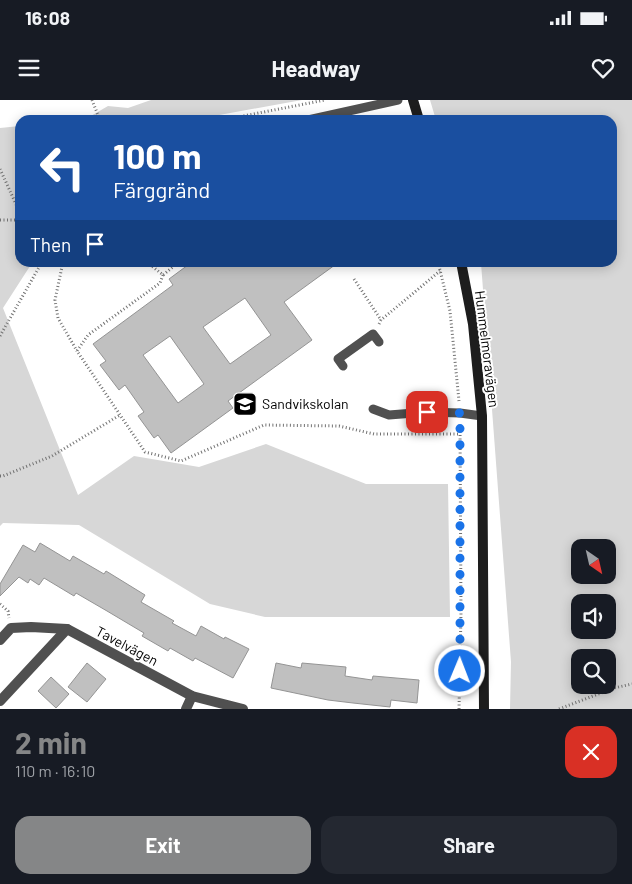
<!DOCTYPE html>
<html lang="en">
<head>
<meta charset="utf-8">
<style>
  :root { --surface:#171b24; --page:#242831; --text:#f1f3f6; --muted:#9ea1a6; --accent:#858687 }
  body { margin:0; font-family:Barlow,sans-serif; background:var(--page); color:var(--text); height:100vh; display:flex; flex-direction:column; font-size:19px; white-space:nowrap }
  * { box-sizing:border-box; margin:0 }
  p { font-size:16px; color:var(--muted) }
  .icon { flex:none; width:28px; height:28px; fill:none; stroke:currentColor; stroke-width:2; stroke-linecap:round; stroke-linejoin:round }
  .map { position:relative; height:609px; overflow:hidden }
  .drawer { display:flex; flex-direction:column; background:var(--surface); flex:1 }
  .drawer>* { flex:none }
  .banner { position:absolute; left:15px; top:15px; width:602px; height:152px; border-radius:15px; box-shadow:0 2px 12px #0003; background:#1a4fa0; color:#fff; overflow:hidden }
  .needle { width:32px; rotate:146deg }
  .buttons { position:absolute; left:571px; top:439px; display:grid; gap:10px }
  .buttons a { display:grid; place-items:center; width:45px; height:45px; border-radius:10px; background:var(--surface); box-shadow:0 2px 12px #0003; font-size:25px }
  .pin { position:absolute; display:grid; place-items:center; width:42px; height:42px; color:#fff; margin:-21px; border-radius:10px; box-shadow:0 2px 8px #0006 }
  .me { position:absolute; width:55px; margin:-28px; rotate:1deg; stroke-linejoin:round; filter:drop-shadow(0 0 4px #0008) }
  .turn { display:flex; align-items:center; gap:18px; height:105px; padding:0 15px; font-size:22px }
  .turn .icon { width:65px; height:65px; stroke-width:2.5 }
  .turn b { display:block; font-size:35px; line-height:42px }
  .then { display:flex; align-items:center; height:48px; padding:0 15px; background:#0003; gap:10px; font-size:19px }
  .round { display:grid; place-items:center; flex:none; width:52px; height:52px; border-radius:15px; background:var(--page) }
  .overview { display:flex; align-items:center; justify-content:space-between; height:85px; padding:0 15px }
  h1 { font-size:30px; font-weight:700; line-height:38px; color:var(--accent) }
  .button { display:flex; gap:10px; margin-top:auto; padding:10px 15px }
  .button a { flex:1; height:58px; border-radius:15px; background:var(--accent); color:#fff; font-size:20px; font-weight:700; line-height:58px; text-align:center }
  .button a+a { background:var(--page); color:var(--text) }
  .status { display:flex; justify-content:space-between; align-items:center; height:35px; padding:0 25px; background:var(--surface); direction:ltr }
  .status svg { height:14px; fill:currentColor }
  header { display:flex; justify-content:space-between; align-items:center; height:65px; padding:0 15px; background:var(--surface); font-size:22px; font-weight:700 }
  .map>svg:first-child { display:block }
</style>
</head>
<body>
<div class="status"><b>16:08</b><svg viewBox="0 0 49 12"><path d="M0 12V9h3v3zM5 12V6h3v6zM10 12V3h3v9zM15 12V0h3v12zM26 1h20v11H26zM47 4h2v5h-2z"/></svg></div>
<header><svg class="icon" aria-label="menu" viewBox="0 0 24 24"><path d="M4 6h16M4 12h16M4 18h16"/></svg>Headway<svg class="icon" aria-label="heart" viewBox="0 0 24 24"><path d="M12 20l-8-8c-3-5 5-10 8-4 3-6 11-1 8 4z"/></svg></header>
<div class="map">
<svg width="632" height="609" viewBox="0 0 632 609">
  <rect width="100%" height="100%" fill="#fff"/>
  <g fill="#d7d7d7" fill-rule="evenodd">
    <path d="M 151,0 L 302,0 L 192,20 L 84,20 L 108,6 L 128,8 Z"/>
    <path d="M 430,0 L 632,0 L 632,609 L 510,609 L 511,562 L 481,163 L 612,162 L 612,20 L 436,20 ZM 580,448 L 608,448 L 608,475 L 580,475 ZM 580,502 L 608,502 L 608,530 L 580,530 ZM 580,558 L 608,558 L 608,585 L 580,585 Z"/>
    <path d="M 20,26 L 20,162 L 32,163 L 3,208 L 78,395 L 134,356 L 199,367 L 266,344 L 366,384 L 448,384 L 450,517 L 265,517 L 210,504 L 79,425 L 3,423 L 0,426 L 0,28 Z"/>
  </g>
  <g fill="#c0c0c0" stroke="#949494" fill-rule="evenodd">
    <path d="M 192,162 L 339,162 L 284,202 L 312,240 L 228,301 L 233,308 L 171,353 L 158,335 L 154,338 L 138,316 L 144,312 L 125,285 L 119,290 L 100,265 L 106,261 L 93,244 L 173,185 L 169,179 ZM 245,198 L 271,235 L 230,264 L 203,227 ZM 170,236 L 204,284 L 178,303 L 143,255 Z"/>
    <path d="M 40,443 L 70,461 L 73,456 L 104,474 L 106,471 L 145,495 L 141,502 L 174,521 L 172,523 L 196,536 L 201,526 L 224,539 L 225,537 L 249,549 L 233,578 L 195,558 L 193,561 L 170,548 L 168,551 L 142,536 L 144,533 L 107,511 L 76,493 L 74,496 L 44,478 L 39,485 L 30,479 L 28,483 L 19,477 L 0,496 L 0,484 L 23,445 L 35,452 Z"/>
    <path d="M 87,563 L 106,579 L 87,602 L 68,587 Z"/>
    <path d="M 276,563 L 301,568 L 302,563 L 346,567 L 345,576 L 372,580 L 373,576 L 419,580 L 417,603 L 391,600 L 390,607 L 353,603 L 328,600 L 271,588 Z"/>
    <path d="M 51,577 L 69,594 L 56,608 L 38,591 Z"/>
  </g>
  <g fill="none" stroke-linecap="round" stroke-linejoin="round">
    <g stroke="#727272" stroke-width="3" stroke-dasharray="1 2.5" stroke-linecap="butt">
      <path d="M 92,0 L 100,20"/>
      <path d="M 223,20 L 325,0"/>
      <path d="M 0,69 L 20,113"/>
      <path d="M 0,120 L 20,120"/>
      <path d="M 63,162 L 55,200 L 58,218 L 77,251"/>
      <path d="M 147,162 L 163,175 L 179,162"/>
      <path d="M 438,162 L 450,211 L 459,301"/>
      <path d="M 163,175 L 160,183 L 88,235 L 77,251 L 145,352 L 181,361 L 264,325 L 339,326 L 374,334 L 460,334"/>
      <path d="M 354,179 L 381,220"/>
      <path d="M 379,224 L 381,220 L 440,171"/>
      <path d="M 0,236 L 42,162"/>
      <path d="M 0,376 L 3,376 L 52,356 L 120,315"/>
      <path d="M 0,504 L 8,511 L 9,518"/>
      <path d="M 459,609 L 461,513 L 460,325"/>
      <path d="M 559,609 L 614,588 L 632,584"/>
    </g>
    <g stroke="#505050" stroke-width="9">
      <path d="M 308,20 L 398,0"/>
      <path d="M 343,266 L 338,259 L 373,234 L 379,242"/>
      <path d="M 415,296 L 427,312 L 460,313 L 482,316"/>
      <path d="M 373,309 L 389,315 L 427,312"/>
    </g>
    <g stroke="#505050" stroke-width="10">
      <path d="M 0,540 L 11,528 L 31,527 L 67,529 L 192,596 L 243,609"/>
      <path d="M 0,601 L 67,529"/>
      <path d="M 186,609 L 192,596"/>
    </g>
    <g stroke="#1d1d1d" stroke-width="10">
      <path d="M 413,0 L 419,20"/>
      <path d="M 461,162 L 473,224 L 482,316 L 484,609"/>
    </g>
  </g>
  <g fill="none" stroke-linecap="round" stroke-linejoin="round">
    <path stroke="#1a73e8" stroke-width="9" stroke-dasharray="0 16.2" d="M 427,312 L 460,313 L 460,571"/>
  </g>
  <defs>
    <g id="school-square" transform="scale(1.25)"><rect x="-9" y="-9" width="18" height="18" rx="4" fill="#000" stroke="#fff"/><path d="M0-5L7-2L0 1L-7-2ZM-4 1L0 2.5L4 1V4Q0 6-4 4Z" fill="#fff"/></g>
  </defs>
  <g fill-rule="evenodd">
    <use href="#school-square" x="245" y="304"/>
  </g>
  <g text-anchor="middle" stroke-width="4" stroke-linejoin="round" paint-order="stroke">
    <g font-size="14" fill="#000" stroke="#fff">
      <text transform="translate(487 249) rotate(83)" y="5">Hummelmoravägen</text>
      <text transform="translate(127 546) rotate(28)" y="5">Tavelvägen</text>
    </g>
    <g font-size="14" fill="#000" stroke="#fff" text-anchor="start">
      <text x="262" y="309">Sandvikskolan</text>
    </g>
  </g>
</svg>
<div class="buttons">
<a><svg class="needle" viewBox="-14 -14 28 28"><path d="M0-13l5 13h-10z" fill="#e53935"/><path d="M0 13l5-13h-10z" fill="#9ea1a6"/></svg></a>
<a><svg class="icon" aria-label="sound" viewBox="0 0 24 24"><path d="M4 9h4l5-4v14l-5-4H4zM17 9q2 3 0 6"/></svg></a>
<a><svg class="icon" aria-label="search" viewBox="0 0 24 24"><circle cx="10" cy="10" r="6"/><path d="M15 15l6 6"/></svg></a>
</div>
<div class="pin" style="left:427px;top:312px;background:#d93025"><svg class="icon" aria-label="arrive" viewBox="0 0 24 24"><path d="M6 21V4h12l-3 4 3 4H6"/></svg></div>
<svg class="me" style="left:460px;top:571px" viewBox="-20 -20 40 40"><circle r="17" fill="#1a73e8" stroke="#fff" stroke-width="3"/><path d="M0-11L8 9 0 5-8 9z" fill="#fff"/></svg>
<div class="banner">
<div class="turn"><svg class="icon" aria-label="left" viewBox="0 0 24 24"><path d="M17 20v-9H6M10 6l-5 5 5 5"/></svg><div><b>100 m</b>Färggränd</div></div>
<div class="then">Then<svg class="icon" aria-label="arrive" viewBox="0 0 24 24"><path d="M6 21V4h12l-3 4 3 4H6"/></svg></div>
</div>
</div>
<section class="drawer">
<div class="overview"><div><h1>2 min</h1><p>110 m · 16:10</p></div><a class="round" style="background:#d93025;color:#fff"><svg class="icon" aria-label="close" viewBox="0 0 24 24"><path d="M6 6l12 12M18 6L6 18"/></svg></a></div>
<div class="button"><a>Exit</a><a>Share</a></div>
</section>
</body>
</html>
